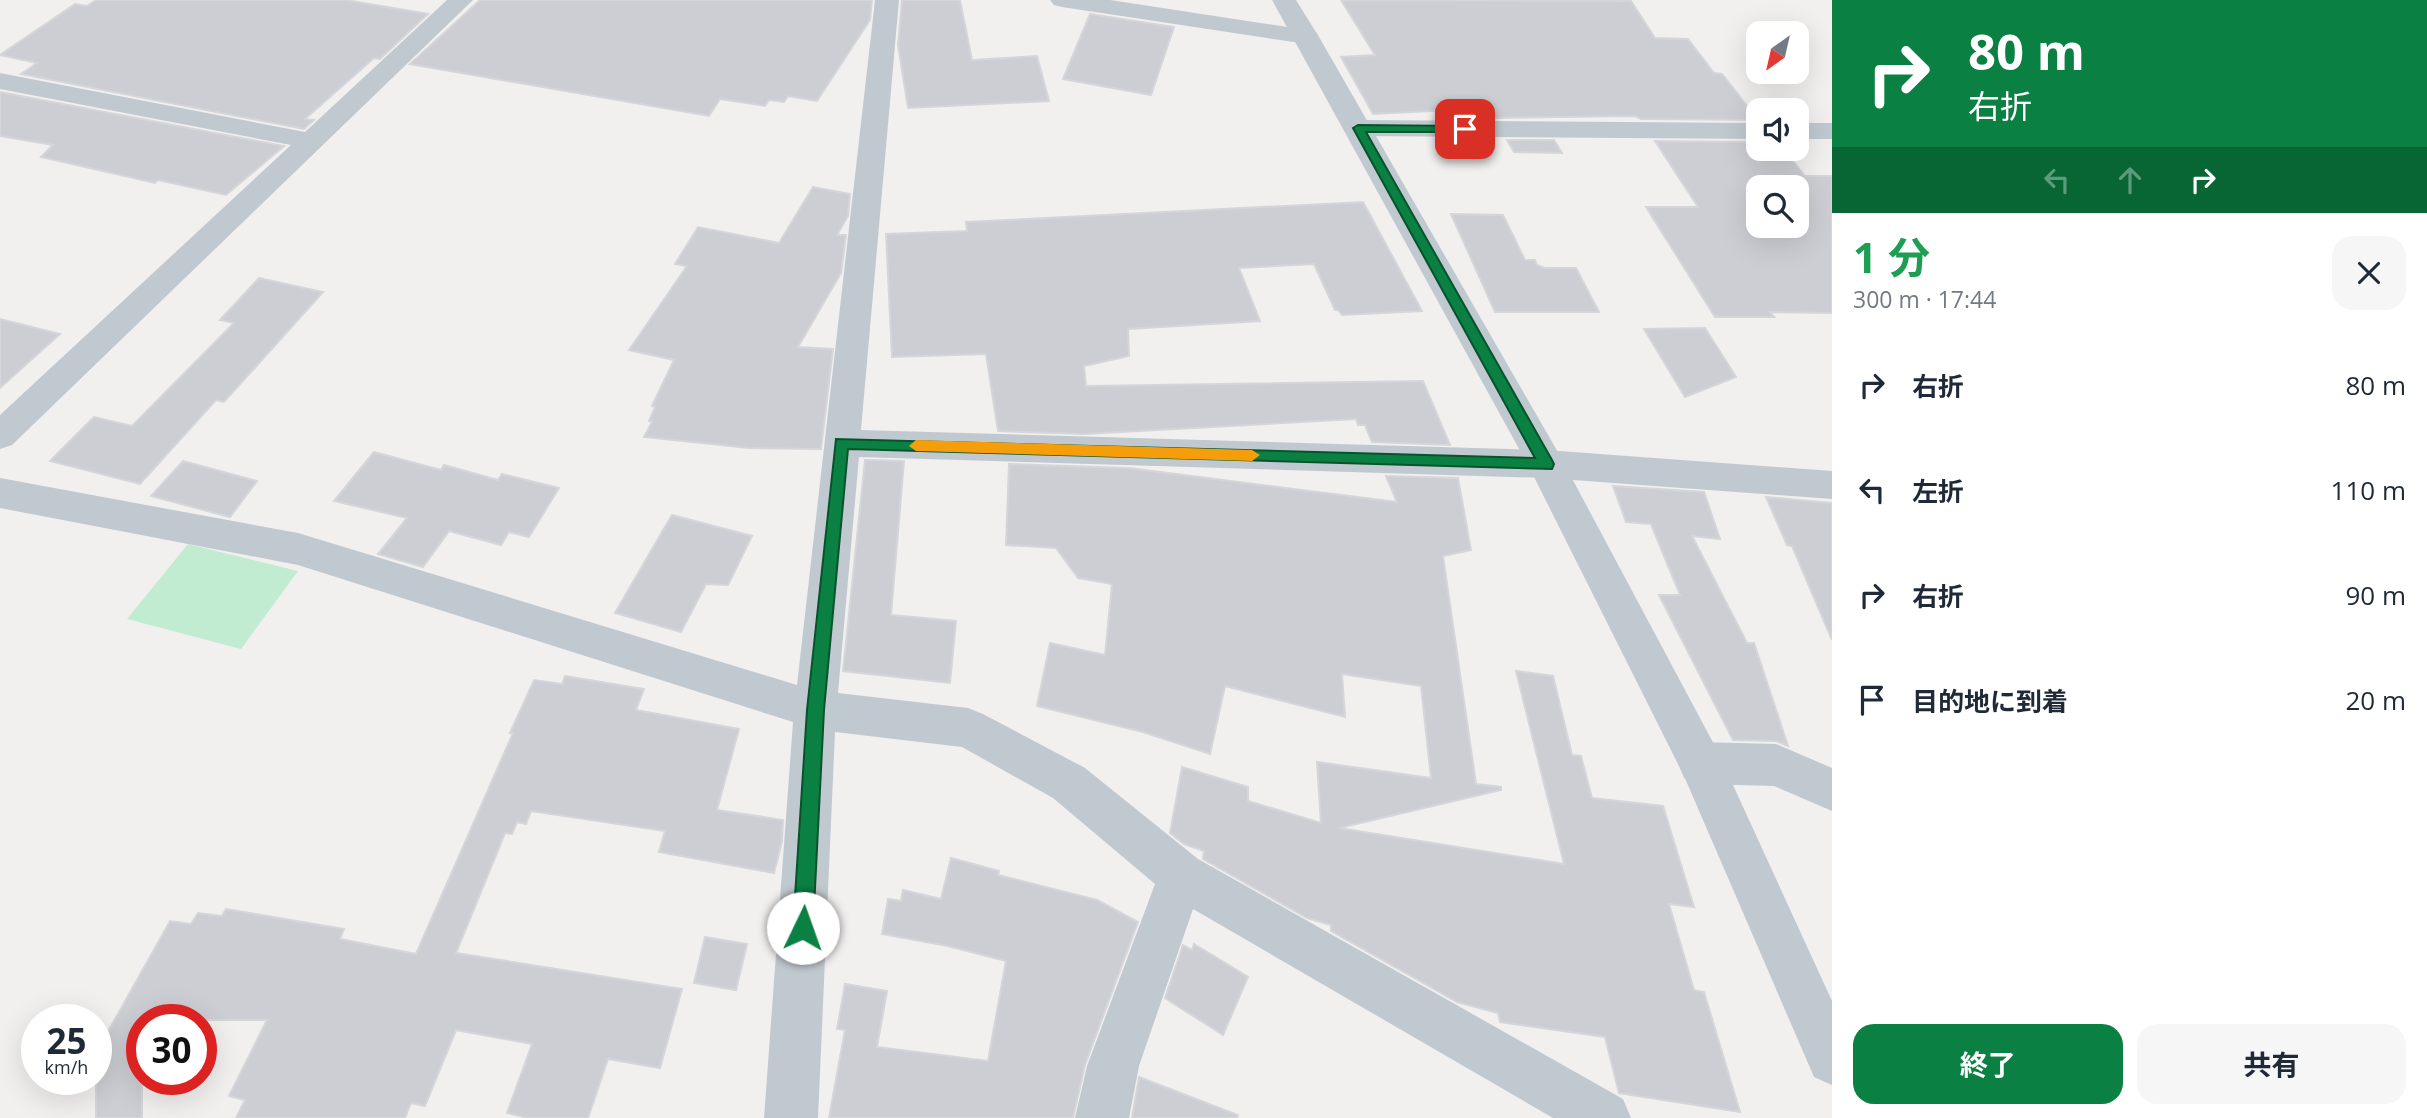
<!DOCTYPE html>
<html lang="ja">
<head>
<meta charset="utf-8">
<style>
  :root { --surface:#fff; --page:#f6f6f7; --text:#1f2937; --muted:#747a83; --accent:#0b8043 }
  body { margin:0; font-family:"Open Sans","Noto Sans JP",sans-serif; background:var(--page); color:var(--text); height:100vh; display:flex; flex-direction:column; font-size:26px; white-space:nowrap }
  * { box-sizing:border-box; margin:0 }
  p { font-size:23px; color:var(--muted) }
  .icon { flex:none; width:38px; height:38px; fill:none; stroke:currentColor; stroke-width:2; stroke-linecap:round; stroke-linejoin:round }
  .map { position:relative; flex:1; overflow:hidden }
  .sheet { display:flex; flex-direction:column; background:var(--surface); width:595px }
  .sheet>* { flex:none }
  .top-card { background:#0b8043; color:#fff; overflow:hidden }
  .needle { width:46px; rotate:214deg }
  .controls { position:absolute; left:1746px; top:21px; display:grid; gap:14px }
  .controls a { display:grid; place-items:center; width:63px; height:63px; border-radius:14px; background:var(--surface); box-shadow:0 7px 28px #0002; font-size:35px }
  .speed { position:absolute; left:21px; top:1004px; display:flex; gap:14px; font-size:35px; font-weight:700; text-align:center }
  .speed>* { display:grid; place-content:center; width:91px; height:91px; border-radius:50%; background:var(--surface); box-shadow:0 7px 28px #0002; line-height:1 }
  .speed small { font-size:18px; font-weight:400 }
  .speed .limit { border:10px solid #d22; background:#fff; color:#111 }
  .pin { position:absolute; display:grid; place-items:center; width:60px; height:60px; color:#fff; margin:-30px; border-radius:14px; box-shadow:0 4px 10px #0006 }
  .me { position:absolute; width:77px; margin:-38px; rotate:3deg; stroke-linejoin:round; filter:drop-shadow(0 0 5px #0008) }
  .turn { display:flex; align-items:center; gap:24px; height:147px; padding:0 21px; font-size:32px }
  .turn .icon { width:91px; height:91px; stroke-width:2.5 }
  .turn b { display:block; font-size:49px; line-height:60px }
  .lanes { display:flex; align-items:center; height:66px; padding:0 21px; background:#0003; justify-content:center; gap:35px; direction:ltr }
  .lanes .off { opacity:.35 }
  .round { display:grid; place-items:center; flex:none; width:74px; height:74px; border-radius:21px; background:var(--page) }
  .summary { display:flex; align-items:center; justify-content:space-between; height:119px; padding:0 21px }
  h1 { font-size:42px; font-weight:700; line-height:52px; color:#1e9e55 }
  .cta { display:flex; gap:14px; margin-top:auto; padding:14px 21px }
  .cta a { flex:1; height:80px; border-radius:21px; background:var(--accent); color:#fff; font-size:28px; font-weight:700; line-height:80px; text-align:center }
  .cta a+a { background:var(--page); color:var(--text) }
  ul { padding:0; list-style:none }
  li { display:flex; align-items:center; gap:21px; height:105px; padding:0 21px }
  li div { flex:1 }
  li b { display:block; font-size:26px }
  li em { font-style:normal }
  main { display:flex; flex:1; min-height:0 }
  .map>svg:first-child { display:block }
</style>
</head>
<body>
<main>
<div class="map">
<svg width="1832" height="1118" viewBox="0 0 1832 1118">
  <rect width="100%" height="100%" fill="#f2efef"/>
  <path fill="#c1ecd2" d="M 188,544 L 298,571 L 241,649 L 127,619 Z"/>
  <g fill="#ccced3" stroke="#d4d6da" stroke-width="2" fill-rule="evenodd">
    <path d="M 96,0 L 346,0 L 428,14 L 380,59 L 374,58 L 305,119 L 314,120 L 304,129 L 21,74 L 37,63 L 0,55 L 75,4 L 87,6 Z"/>
    <path d="M 480,0 L 872,0 L 870,20 L 817,101 L 788,96 L 784,102 L 769,100 L 765,106 L 720,99 L 709,116 L 410,64 Z"/>
    <path d="M 902,0 L 960,0 L 972,60 L 1037,56 L 1049,101 L 908,108 L 898,45 Z"/>
    <path d="M 1341,0 L 1631,1 L 1655,38 L 1688,39 L 1714,73 L 1722,74 L 1758,120 L 1641,119 L 1635,116 L 1495,118 L 1494,116 L 1475,116 L 1470,109 L 1373,114 L 1341,57 L 1375,55 Z"/>
    <path d="M 1090,14 L 1174,27 L 1151,95 L 1063,79 Z"/>
    <path d="M 0,92 L 284,146 L 226,195 L 158,180 L 155,183 L 41,157 L 53,145 L 0,136 Z"/>
    <path d="M 1507,140 L 1554,140 L 1562,153 L 1514,152 Z"/>
    <path d="M 1655,141 L 1759,142 L 1759,149 L 1785,151 L 1805,176 L 1832,176 L 1832,313 L 1770,312 L 1774,317 L 1715,317 L 1646,207 L 1698,207 ZM 1759,187 L 1797,187 L 1797,226 L 1759,226 Z"/>
    <path d="M 813,187 L 850,194 L 848,216 L 837,235 L 846,235 L 841,273 L 798,347 L 833,349 L 821,449 L 749,448 L 644,437 L 652,422 L 649,421 L 655,407 L 652,406 L 674,360 L 629,350 L 687,266 L 675,264 L 698,227 L 779,243 Z"/>
    <path d="M 1363,202 L 1422,311 L 1342,315 L 1338,310 L 1335,310 L 1314,264 L 1239,268 L 1260,321 L 1128,329 L 1129,356 L 1084,366 L 1086,386 L 1423,381 L 1450,445 L 1372,442 L 1365,425 L 1358,425 L 1356,419 L 1084,434 L 998,431 L 986,354 L 892,357 L 886,234 L 967,231 L 966,222 Z"/>
    <path d="M 1451,214 L 1503,215 L 1525,260 L 1535,260 L 1537,265 L 1545,268 L 1576,268 L 1599,312 L 1495,312 Z"/>
    <path d="M 259,278 L 323,292 L 224,402 L 216,400 L 140,484 L 50,461 L 94,417 L 132,426 L 234,323 L 220,320 Z"/>
    <path d="M 0,319 L 60,334 L 0,388 Z"/>
    <path d="M 1705,328 L 1736,377 L 1685,397 L 1644,329 Z"/>
    <path d="M 374,452 L 441,470 L 444,465 L 498,480 L 502,474 L 559,488 L 529,537 L 509,532 L 501,545 L 449,531 L 423,567 L 378,554 L 407,518 L 334,501 Z"/>
    <path d="M 865,460 L 904,461 L 891,615 L 956,621 L 950,683 L 843,671 Z"/>
    <path d="M 183,461 L 257,481 L 230,517 L 151,496 Z"/>
    <path d="M 1009,464 L 1129,468 L 1397,502 L 1386,476 L 1458,478 L 1471,550 L 1443,556 L 1476,784 L 1501,787 L 1501,790 L 1339,828 L 1564,864 L 1516,671 L 1553,676 L 1572,755 L 1581,756 L 1592,798 L 1663,806 L 1694,907 L 1669,904 L 1694,990 L 1704,992 L 1740,1112 L 1619,1093 L 1605,1037 L 1500,1022 L 1498,1013 L 1457,1002 L 1331,931 L 1331,925 L 1307,918 L 1203,859 L 1204,851 L 1184,844 L 1170,833 L 1182,767 L 1248,787 L 1248,801 L 1321,823 L 1317,762 L 1431,778 L 1421,686 L 1342,674 L 1345,717 L 1225,686 L 1210,754 L 1143,732 L 1037,706 L 1050,643 L 1105,655 L 1112,584 L 1078,578 L 1056,548 L 1006,545 Z"/>
    <path d="M 1613,486 L 1704,492 L 1720,539 L 1692,536 L 1747,643 L 1754,643 L 1788,746 L 1776,741 L 1733,740 L 1659,595 L 1680,595 L 1651,524 L 1626,522 Z"/>
    <path d="M 1766,497 L 1832,503 L 1832,640 L 1792,546 L 1787,545 Z"/>
    <path d="M 672,515 L 752,536 L 728,585 L 706,584 L 681,632 L 615,613 Z"/>
    <path d="M 565,676 L 644,689 L 636,710 L 739,729 L 717,810 L 783,820 L 782,841 L 774,873 L 659,852 L 665,831 L 531,811 L 526,824 L 517,822 L 512,834 L 505,833 L 456,953 L 682,989 L 660,1068 L 608,1059 L 588,1118 L 528,1118 L 507,1113 L 532,1044 L 456,1030 L 425,1106 L 411,1103 L 405,1118 L 236,1118 L 245,1100 L 229,1096 L 267,1020 L 142,1020 L 142,1118 L 96,1118 L 96,1053 L 170,921 L 191,924 L 198,913 L 222,916 L 226,909 L 344,929 L 340,939 L 416,954 L 513,733 L 510,733 L 534,680 L 562,684 Z"/>
    <path d="M 951,858 L 999,871 L 998,875 L 1097,900 L 1138,922 L 1085,1065 L 1073,1118 L 829,1118 L 845,1030 L 837,1029 L 845,984 L 887,991 L 877,1047 L 988,1061 L 1006,961 L 948,946 L 882,934 L 888,899 L 901,901 L 903,890 L 941,899 Z"/>
    <path d="M 705,937 L 747,944 L 736,990 L 694,983 Z"/>
    <path d="M 1194,944 L 1248,977 L 1223,1035 L 1165,998 L 1183,945 L 1192,950 Z"/>
    <path d="M 1139,1077 L 1238,1115 L 1237,1118 L 1132,1118 Z"/>
  </g>
  <g fill="none" stroke-linecap="round" stroke-linejoin="round">
    <g fill="#c1c9d0" fill-rule="evenodd">
      <path d="M 447,0 L 473,0 L 12,445 L 0,449 L 0,415 L 291,145 L 0,89 L 0,73 L 305,132 Z"/>
      <path d="M 875,0 L 899,0 L 861,430 L 1546,450 L 1832,471 L 1832,499 L 1546,478 L 859,457 L 838,693 L 968,708 L 983,714 L 1085,768 L 1198,859 L 1623,1099 L 1631,1118 L 1553,1118 L 1193,909 L 1139,1066 L 1129,1118 L 1075,1118 L 1087,1066 L 1155,884 L 1053,798 L 962,747 L 835,732 L 818,1118 L 764,1118 L 793,722 L 298,565 L 0,508 L 0,478 L 298,533 L 797,685 Z"/>
      <path d="M 1050,0 L 1110,0 L 1307,30 L 1316,32 L 1319,37 L 1316,42 L 1307,44 L 1062,7 L 1054,5 Z"/>
      <path d="M 1358,120 L 1759,123 L 1759,139 L 1358,136 L 1348,134 L 1344,128 L 1348,122 Z"/>
      <rect x="1797" y="123" width="35" height="16"/>
      <path d="M 1700,742 L 1776,744 L 1832,768 L 1832,811 L 1774,786 L 1700,784 L 1684,778 L 1678,763 L 1684,748 Z"/>
    </g>
    <path fill="#c1c9d0" fill-rule="evenodd" d="M 1272,0 L 1296,0 L 1319,37 L 1559,454 L 1716,748 L 1832,1001 L 1832,1085 L 1814,1077 L 1684,776 L 1529,467 Z"/>
  </g>
  <path fill="#0b8043" stroke="#07532c" stroke-width="2" d="M 1358,125 L 1465,126 L 1471,129 L 1465,132 L 1366,132 L 1552,460 L 1554,464 L 1552,469 L 848,449 L 824,710 L 813,928 L 810,935 L 803,937 L 796,935 L 793,928 L 807,710 L 836,439 L 1535,458 L 1353,128 Z"/>
  <path fill="#f59e0b" d="M 916,440 L 1252,450 L 1260,455 L 1252,461 L 916,451 L 909,446 Z"/>
</svg>
<div class="controls">
<a><svg class="needle" viewBox="-14 -14 28 28"><path d="M0-13l5 13h-10z" fill="#e53935"/><path d="M0 13l5-13h-10z" fill="#747a83"/></svg></a>
<a><svg class="icon" aria-label="sound" viewBox="0 0 24 24"><path d="M4 9h4l5-4v14l-5-4H4zM17 9q2 3 0 6"/></svg></a>
<a><svg class="icon" aria-label="search" viewBox="0 0 24 24"><circle cx="10" cy="10" r="6"/><path d="M15 15l6 6"/></svg></a>
</div>
<div class="speed"><div>25<small>km/h</small></div><div class="limit">30</div></div>
<div class="pin" style="left:1465px;top:129px;background:#d93025"><svg class="icon" aria-label="arrive" viewBox="0 0 24 24"><path d="M6 21V4h12l-3 4 3 4H6"/></svg></div>
<svg class="me" style="left:803px;top:928px" viewBox="-20 -20 40 40"><circle r="19" fill="#fff"/><path d="M0-13L10 11 0 6-10 11z" fill="#0b8043"/></svg>
</div>
<section class="sheet">
<div class="top-card">
<div class="turn"><svg class="icon" aria-label="right" viewBox="0 0 24 24"><path d="M7 20v-9h11M14 6l5 5-5 5"/></svg><div><b>80 m</b>右折</div></div>
<div class="lanes"><svg class="icon off" aria-label="left" viewBox="0 0 24 24"><path d="M17 20v-9H6M10 6l-5 5 5 5"/></svg><svg class="icon off" aria-label="ahead" viewBox="0 0 24 24"><path d="M12 20V5M6 11l6-6 6 6"/></svg><svg class="icon" aria-label="right" viewBox="0 0 24 24"><path d="M7 20v-9h11M14 6l5 5-5 5"/></svg></div>
</div>
<div class="summary"><div><h1>1 分</h1><p>300 m · 17:44</p></div><a class="round"><svg class="icon" aria-label="close" viewBox="0 0 24 24"><path d="M6 6l12 12M18 6L6 18"/></svg></a></div>
<ul>
<li><svg class="icon" aria-label="right" viewBox="0 0 24 24"><path d="M7 20v-9h11M14 6l5 5-5 5"/></svg><div><b>右折</b></div><em>80 m</em></li>
<li><svg class="icon" aria-label="left" viewBox="0 0 24 24"><path d="M17 20v-9H6M10 6l-5 5 5 5"/></svg><div><b>左折</b></div><em>110 m</em></li>
<li><svg class="icon" aria-label="right" viewBox="0 0 24 24"><path d="M7 20v-9h11M14 6l5 5-5 5"/></svg><div><b>右折</b></div><em>90 m</em></li>
<li><svg class="icon" aria-label="arrive" viewBox="0 0 24 24"><path d="M6 21V4h12l-3 4 3 4H6"/></svg><div><b>目的地に到着</b></div><em>20 m</em></li>
</ul>
<div class="cta"><a>終了</a><a>共有</a></div>
</section>
</main>
</body>
</html>
